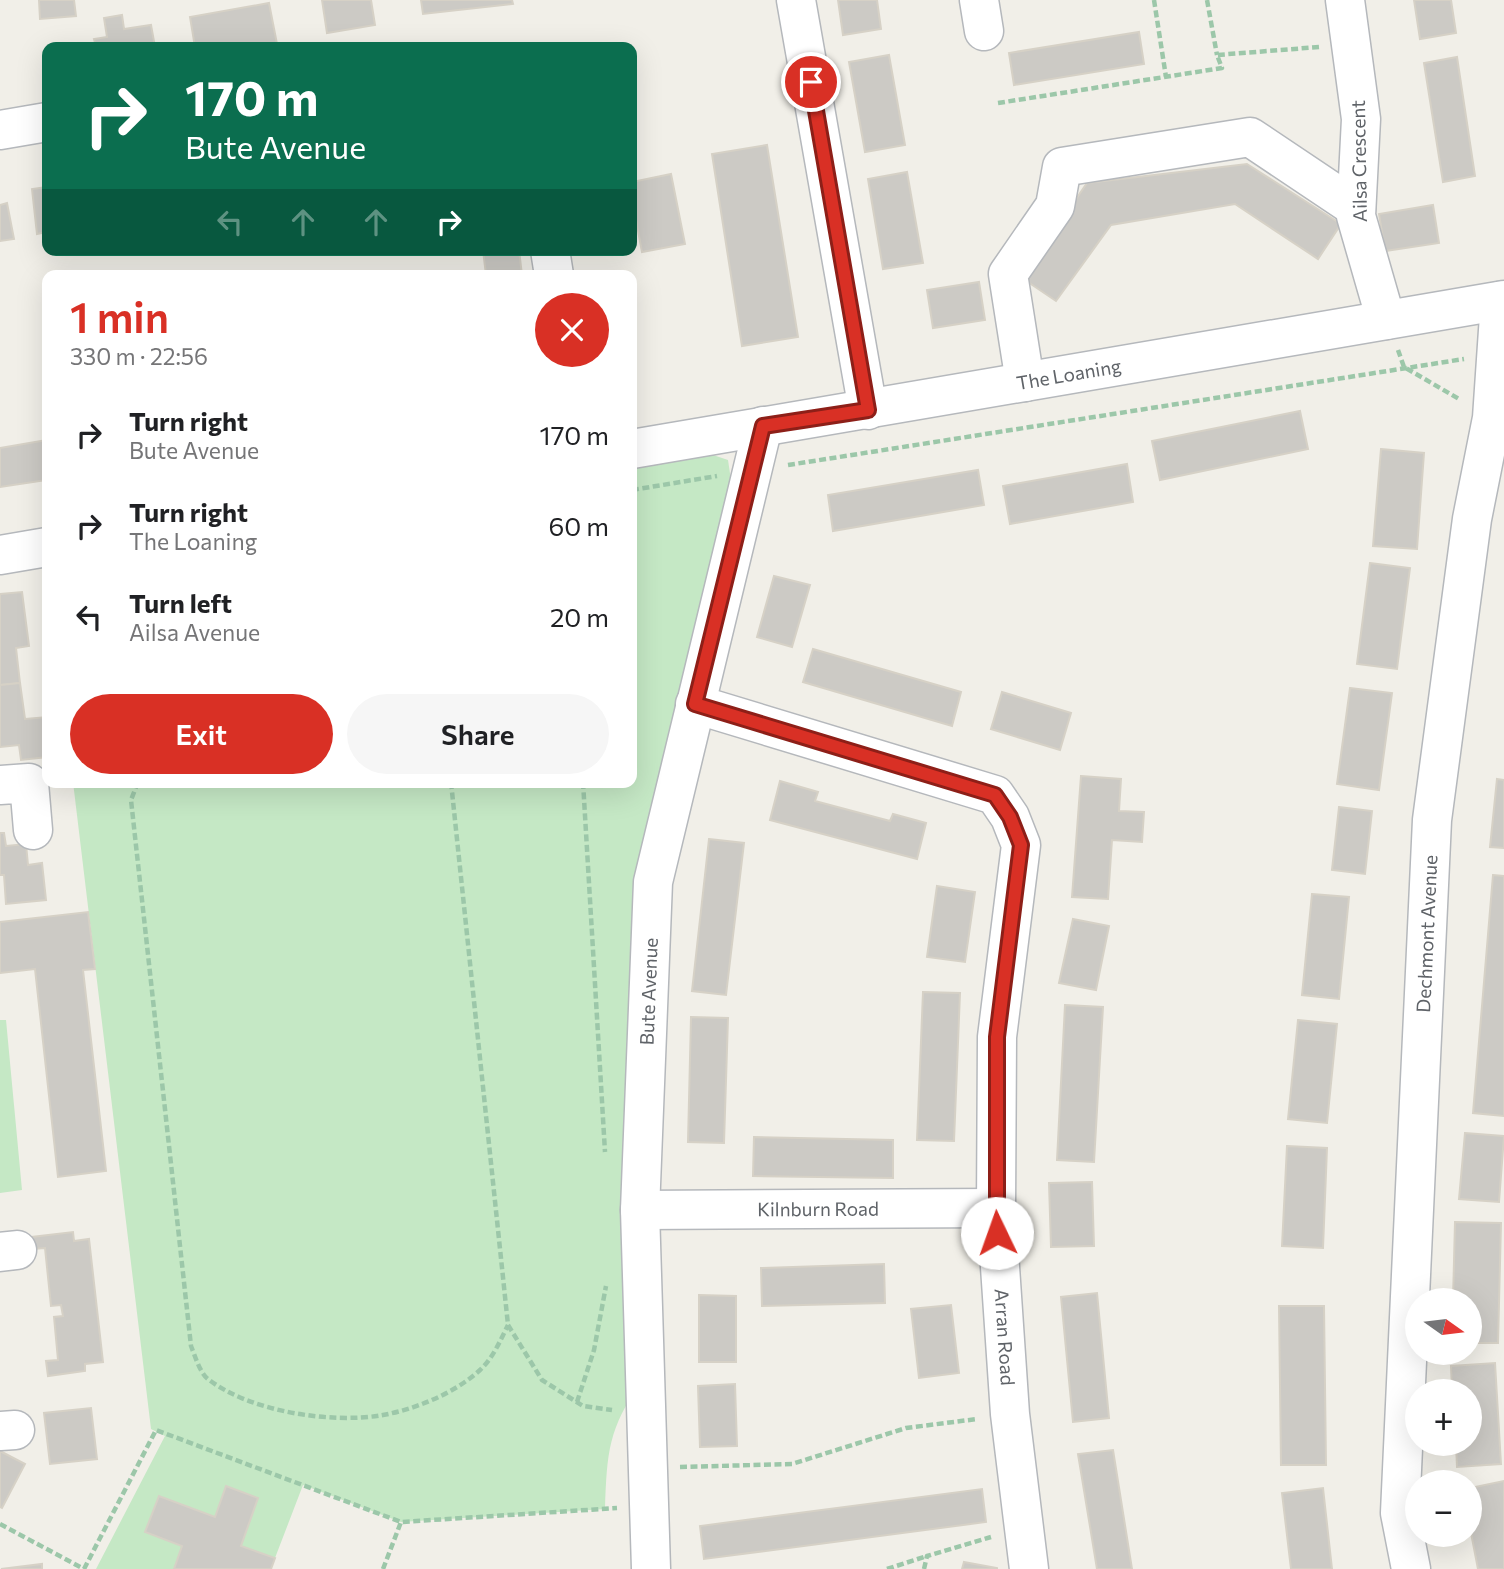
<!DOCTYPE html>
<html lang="en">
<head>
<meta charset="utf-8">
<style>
  :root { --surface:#fff; --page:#f6f6f6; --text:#202124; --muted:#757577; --accent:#d93025 }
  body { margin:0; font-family:Commissioner,sans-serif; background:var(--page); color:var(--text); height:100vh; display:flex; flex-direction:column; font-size:26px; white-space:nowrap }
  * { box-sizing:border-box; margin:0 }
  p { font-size:23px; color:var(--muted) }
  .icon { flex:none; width:38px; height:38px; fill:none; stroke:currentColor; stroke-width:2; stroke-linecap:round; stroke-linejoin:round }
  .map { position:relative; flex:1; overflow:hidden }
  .sheet { position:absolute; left:42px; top:270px; width:595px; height:518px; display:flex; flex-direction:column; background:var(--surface); border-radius:14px; box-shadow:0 7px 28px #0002 }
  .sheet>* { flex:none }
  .banner { position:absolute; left:42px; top:42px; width:595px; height:214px; border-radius:14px; box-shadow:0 7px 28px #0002; background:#0b6e4f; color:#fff; overflow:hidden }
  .needle { width:46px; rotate:104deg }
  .tools { position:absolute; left:1405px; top:1288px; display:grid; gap:14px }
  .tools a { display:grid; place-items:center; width:77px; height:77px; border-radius:50%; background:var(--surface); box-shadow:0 7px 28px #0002; font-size:35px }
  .pin { position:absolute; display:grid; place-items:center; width:60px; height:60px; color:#fff; margin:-30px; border:4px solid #fff; border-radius:50%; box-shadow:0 2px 7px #0007 }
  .me { position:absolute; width:77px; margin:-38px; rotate:357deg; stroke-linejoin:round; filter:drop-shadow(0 0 5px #0008) }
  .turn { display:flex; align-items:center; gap:24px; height:147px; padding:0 28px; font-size:32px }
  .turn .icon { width:91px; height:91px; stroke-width:2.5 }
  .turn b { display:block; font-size:49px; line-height:60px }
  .lanes { display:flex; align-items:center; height:66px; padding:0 28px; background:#0003; justify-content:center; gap:35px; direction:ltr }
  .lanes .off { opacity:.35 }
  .round { display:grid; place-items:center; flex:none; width:74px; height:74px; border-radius:37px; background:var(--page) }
  .summary { display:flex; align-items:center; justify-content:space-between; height:119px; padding:0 28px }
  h1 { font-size:42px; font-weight:600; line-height:52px; color:var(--accent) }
  .primary-button { display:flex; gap:14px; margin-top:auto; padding:14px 28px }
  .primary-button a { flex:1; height:80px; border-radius:42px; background:var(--accent); color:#fff; font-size:28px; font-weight:600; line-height:80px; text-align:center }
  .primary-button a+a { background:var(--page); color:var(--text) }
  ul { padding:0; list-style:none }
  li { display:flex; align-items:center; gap:21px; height:91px; padding:0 28px }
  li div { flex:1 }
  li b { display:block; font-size:26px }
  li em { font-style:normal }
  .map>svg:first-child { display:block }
</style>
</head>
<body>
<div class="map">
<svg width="1504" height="1569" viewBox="0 0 1504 1569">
  <rect width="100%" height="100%" fill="#f1efe8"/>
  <g fill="#c5e8c5">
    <path d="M 704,452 L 728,460 L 731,480 L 667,754 L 642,1381 C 608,1428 607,1453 605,1509 L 401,1522 L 303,1485 L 275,1558 L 241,1546 L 258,1498 L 226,1487 L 215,1517 L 159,1496 L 145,1532 L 182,1546 L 174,1569 L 96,1569 L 165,1436 L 151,1429 L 73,782 L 632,782 L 632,465 Z"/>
    <path d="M 0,1020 L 6,1020 L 22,1190 L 0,1193 Z"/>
  </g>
  <g fill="#cccac5" stroke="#d6d1c6" stroke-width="2">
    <path d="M 39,0 L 74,0 L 76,16 L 40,19 Z"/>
    <path d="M 322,0 L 371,0 L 375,25 L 327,33 Z"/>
    <path d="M 421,0 L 512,0 L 513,4 L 423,14 Z"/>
    <path d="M 838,0 L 877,0 L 881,29 L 843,35 Z"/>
    <path d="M 1414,0 L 1451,0 L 1456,33 L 1420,39 Z"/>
    <path d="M 269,3 L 277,44 L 260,47 L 195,47 L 190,17 Z"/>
    <path d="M 122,15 L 124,29 L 151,25 L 155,47 L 96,47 L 94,39 L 107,37 L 104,18 Z"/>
    <path d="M 1139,32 L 1144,64 L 1014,85 L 1009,53 Z"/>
    <path d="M 889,55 L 905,145 L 865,152 L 849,62 Z"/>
    <path d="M 1457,57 L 1475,176 L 1443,182 L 1424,63 Z"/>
    <path d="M 767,145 L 798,337 L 742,346 L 712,154 Z"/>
    <path d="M 1247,164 L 1341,224 L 1318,259 L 1235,204 L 1111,225 L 1056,301 L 1022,278 L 1087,183 Z"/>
    <path d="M 907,172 L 923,263 L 883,269 L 868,179 Z"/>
    <path d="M 671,174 L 685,244 L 642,252 L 632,199 L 632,182 Z"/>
    <path d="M 47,187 L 47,232 L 37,234 L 32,189 Z"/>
    <path d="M 7,203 L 14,239 L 0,241 L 0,205 Z"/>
    <path d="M 1433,205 L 1439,243 L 1385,251 L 1379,214 Z"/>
    <path d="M 483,250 L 519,250 L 522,275 L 486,275 Z"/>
    <path d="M 979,282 L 985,320 L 933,328 L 927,290 Z"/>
    <path d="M 1300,411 L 1308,449 L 1160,480 L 1152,441 Z"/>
    <path d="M 47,440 L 47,480 L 0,487 L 0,448 Z"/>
    <path d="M 1381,449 L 1424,453 L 1417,549 L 1373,546 Z"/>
    <path d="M 1127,464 L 1133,502 L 1010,524 L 1003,486 Z"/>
    <path d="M 978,470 L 984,505 L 833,531 L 828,495 Z"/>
    <path d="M 1370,563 L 1410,568 L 1397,669 L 1357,664 Z"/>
    <path d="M 774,576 L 810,585 L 792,647 L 757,637 Z"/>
    <path d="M 22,592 L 29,646 L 16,648 L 20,683 L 0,685 L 0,594 Z"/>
    <path d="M 813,649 L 961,692 L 952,726 L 803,682 Z"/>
    <path d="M 20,683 L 25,719 L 47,717 L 47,757 L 21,760 L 19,745 L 0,747 L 0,685 Z"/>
    <path d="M 1350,688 L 1392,693 L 1379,790 L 1337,784 Z"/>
    <path d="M 1002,692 L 1071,713 L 1060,750 L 991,729 Z"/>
    <path d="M 1081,776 L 1121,779 L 1119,811 L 1144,812 L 1142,842 L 1112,840 L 1108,899 L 1072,897 Z"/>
    <path d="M 1497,779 L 1504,780 L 1504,848 L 1490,847 Z"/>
    <path d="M 780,781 L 818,792 L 815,801 L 890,821 L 893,814 L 926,823 L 917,859 L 770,820 Z"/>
    <path d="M 1339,807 L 1372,811 L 1365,874 L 1332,870 Z"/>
    <path d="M 0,833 L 4,833 L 6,846 L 26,844 L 28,865 L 42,863 L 46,900 L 6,904 L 4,875 L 0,875 Z"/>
    <path d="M 709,839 L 744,843 L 726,995 L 692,991 Z"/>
    <path d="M 1493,875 L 1504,876 L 1504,1116 L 1473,1113 Z"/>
    <path d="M 937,886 L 975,892 L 965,962 L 927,957 Z"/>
    <path d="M 1312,894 L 1349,897 L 1339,999 L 1302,995 Z"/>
    <path d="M 88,912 L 95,969 L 83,970 L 106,1171 L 58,1177 L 35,969 L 0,973 L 0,922 Z"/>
    <path d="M 1073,919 L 1109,926 L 1096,990 L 1059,983 Z"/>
    <path d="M 923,992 L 960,993 L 954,1141 L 917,1140 Z"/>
    <path d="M 1065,1005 L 1103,1007 L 1094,1162 L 1057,1160 Z"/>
    <path d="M 691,1017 L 728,1018 L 724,1143 L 688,1142 Z"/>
    <path d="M 1298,1020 L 1337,1024 L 1327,1123 L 1288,1119 Z"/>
    <path d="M 1465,1133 L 1504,1136 L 1499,1202 L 1459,1199 Z"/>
    <path d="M 754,1137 L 893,1140 L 893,1178 L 753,1176 Z"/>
    <path d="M 1287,1146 L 1327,1148 L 1323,1248 L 1282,1246 Z"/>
    <path d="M 1092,1182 L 1094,1246 L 1051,1247 L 1049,1183 Z"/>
    <path d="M 1455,1222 L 1501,1223 L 1498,1343 L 1470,1343 L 1470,1300 L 1453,1300 Z"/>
    <path d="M 73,1232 L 74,1241 L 89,1239 L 103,1362 L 85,1364 L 85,1371 L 48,1376 L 46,1361 L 58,1360 L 54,1317 L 63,1316 L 61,1305 L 51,1306 L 45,1248 L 33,1249 L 32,1237 Z"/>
    <path d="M 884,1264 L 885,1303 L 762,1306 L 761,1268 Z"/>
    <path d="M 1097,1293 L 1109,1418 L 1073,1422 L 1061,1297 Z"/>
    <path d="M 699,1295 L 736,1296 L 736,1362 L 699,1362 Z"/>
    <path d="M 951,1305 L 959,1373 L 919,1378 L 911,1309 Z"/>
    <path d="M 1279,1306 L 1324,1306 L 1326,1465 L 1281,1465 Z"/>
    <path d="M 1495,1363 L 1501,1464 L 1457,1467 L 1456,1444 L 1470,1444 L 1470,1391 L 1452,1391 L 1451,1366 Z"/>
    <path d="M 735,1384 L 737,1446 L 700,1447 L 698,1386 Z"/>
    <path d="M 91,1408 L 97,1459 L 50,1464 L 44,1413 Z"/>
    <path d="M 1113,1450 L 1132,1569 L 1097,1569 L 1078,1454 Z"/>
    <path d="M 0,1451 L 25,1464 L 2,1508 L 0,1507 Z"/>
    <path d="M 1504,1481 L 1504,1569 L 1478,1569 L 1470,1528 L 1470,1488 Z"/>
    <path d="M 226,1486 L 258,1498 L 241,1546 L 275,1558 L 271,1569 L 174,1569 L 182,1546 L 145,1532 L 159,1496 L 215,1517 Z"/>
    <path d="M 1323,1488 L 1332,1569 L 1291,1569 L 1282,1493 Z"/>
    <path d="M 982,1489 L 986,1522 L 704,1559 L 700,1526 Z"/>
    <path d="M 964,1562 L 997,1568 L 997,1569 L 962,1569 Z"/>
    <path d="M 42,1564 L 42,1569 L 1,1569 Z"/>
  </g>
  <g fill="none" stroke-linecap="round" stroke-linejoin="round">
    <g stroke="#b5b8bc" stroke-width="41">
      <g id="minor">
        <path d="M 796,0 L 868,410"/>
        <path d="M 979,0 L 984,31"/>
        <path d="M 1345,0 L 1361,119 L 1356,216 L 1386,320"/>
        <path d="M 0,130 L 47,122"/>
        <path d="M 550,250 L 554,275"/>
        <path d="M 1025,382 L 1008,274 L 1055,206 L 1062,167 L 1250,137 L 1356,208"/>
        <path id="s1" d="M 632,449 L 1504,300"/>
        <path d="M 0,555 L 47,547"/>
        <path id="s2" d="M 695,704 L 995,795 L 1010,817 L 1021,845 L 997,1037 L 996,1208 L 1010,1414 L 1029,1569"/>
        <path d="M 0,785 L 29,783 L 33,830"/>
        <path id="s3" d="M 640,1210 L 996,1208"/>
        <path d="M 0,1252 L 17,1250"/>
        <path d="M 0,1431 L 15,1430"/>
        <path id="s4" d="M 651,1569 L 640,1210 L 653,882 L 763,426"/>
        <path id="s5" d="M 1411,1569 L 1400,1513 L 1432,820 L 1472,519 L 1492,418 L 1500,301"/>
      </g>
    </g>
    <g stroke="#9cc7a9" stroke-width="4.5" stroke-dasharray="7 3.5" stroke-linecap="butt">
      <path d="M 1154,0 L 1166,77"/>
      <path d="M 1207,0 L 1217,55"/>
      <path d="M 998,103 L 1222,68 L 1217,55 L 1319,47"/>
      <path d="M 1398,350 L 1404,367 L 1459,399"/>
      <path d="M 788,465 L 1464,359"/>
      <path d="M 632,490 L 717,476"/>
      <path d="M 138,782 L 131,800 L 191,1346 C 195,1356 200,1373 208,1379 C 250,1412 332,1424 383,1415 C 416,1409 455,1393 480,1370 C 493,1358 500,1341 508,1325"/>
      <path d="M 451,782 L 508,1325 L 542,1380 L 583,1406 L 612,1410"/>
      <path d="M 583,782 L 605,1152"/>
      <path d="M 577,1402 L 594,1350 L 606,1286"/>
      <path d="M 680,1467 L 792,1464 L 906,1428 L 977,1419"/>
      <path d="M 0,1524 L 84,1569"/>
      <path d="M 84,1569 L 156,1430 L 401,1522 L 617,1508"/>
      <path d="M 383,1569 L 401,1522"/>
      <path d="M 887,1569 L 927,1556"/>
      <path d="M 924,1569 L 927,1556 L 991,1537"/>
    </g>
    <use href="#minor" stroke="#fff" stroke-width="38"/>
  </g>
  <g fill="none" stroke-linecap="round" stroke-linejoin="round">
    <g stroke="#8d1f18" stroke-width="18">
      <path id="route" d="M 811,82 L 868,410 L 763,426 L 695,704 L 995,795 L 1010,817 L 1021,845 L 997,1037 L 997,1233"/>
    </g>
    <use href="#route" stroke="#d93025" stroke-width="12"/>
  </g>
  <g text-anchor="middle" stroke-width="6" stroke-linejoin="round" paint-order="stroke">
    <g font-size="19" fill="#5f6368" stroke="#fff">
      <text transform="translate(1359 161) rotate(-91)" y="7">Ailsa Crescent</text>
      <text dy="7" stroke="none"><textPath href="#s1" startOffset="443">The Loaning</textPath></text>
      <text dy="7" stroke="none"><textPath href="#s5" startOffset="637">Dechmont Avenue</textPath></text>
      <text dy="7" stroke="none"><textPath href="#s4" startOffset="578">Bute Avenue</textPath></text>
      <text dy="7" stroke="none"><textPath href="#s3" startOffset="178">Kilnburn Road</textPath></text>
      <text dy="7" stroke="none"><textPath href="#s2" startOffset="864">Arran Road</textPath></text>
    </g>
  </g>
</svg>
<div class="tools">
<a><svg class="needle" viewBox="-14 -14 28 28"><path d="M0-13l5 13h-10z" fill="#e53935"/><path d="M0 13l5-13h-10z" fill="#757577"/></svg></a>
<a>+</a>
<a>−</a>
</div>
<div class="pin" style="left:811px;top:82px;background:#d93025"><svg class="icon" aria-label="arrive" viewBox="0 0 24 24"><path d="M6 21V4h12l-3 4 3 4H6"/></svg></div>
<svg class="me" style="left:997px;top:1233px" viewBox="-20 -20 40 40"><circle r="19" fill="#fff"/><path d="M0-13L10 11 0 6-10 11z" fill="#d93025"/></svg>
<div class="banner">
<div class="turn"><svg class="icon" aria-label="right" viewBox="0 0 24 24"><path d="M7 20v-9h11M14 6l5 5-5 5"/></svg><div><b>170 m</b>Bute Avenue</div></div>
<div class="lanes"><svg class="icon off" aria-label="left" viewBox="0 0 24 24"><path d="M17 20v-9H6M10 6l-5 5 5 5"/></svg><svg class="icon off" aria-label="ahead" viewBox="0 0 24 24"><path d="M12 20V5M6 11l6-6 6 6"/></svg><svg class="icon off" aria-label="ahead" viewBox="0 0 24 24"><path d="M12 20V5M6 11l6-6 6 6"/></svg><svg class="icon" aria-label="right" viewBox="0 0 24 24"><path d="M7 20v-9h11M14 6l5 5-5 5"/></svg></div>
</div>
<section class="sheet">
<div class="summary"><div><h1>1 min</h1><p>330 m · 22:56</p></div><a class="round" style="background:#d93025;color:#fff"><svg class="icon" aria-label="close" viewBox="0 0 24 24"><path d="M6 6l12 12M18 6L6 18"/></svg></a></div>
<ul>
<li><svg class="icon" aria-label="right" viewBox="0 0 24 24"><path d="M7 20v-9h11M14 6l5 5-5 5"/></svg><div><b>Turn right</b><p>Bute Avenue</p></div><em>170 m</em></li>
<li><svg class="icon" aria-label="right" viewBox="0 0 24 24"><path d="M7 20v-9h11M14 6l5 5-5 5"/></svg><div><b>Turn right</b><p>The Loaning</p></div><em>60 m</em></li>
<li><svg class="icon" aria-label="left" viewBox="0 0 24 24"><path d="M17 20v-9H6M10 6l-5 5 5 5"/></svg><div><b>Turn left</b><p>Ailsa Avenue</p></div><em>20 m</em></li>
</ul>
<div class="primary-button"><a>Exit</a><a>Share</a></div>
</section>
</div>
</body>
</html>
